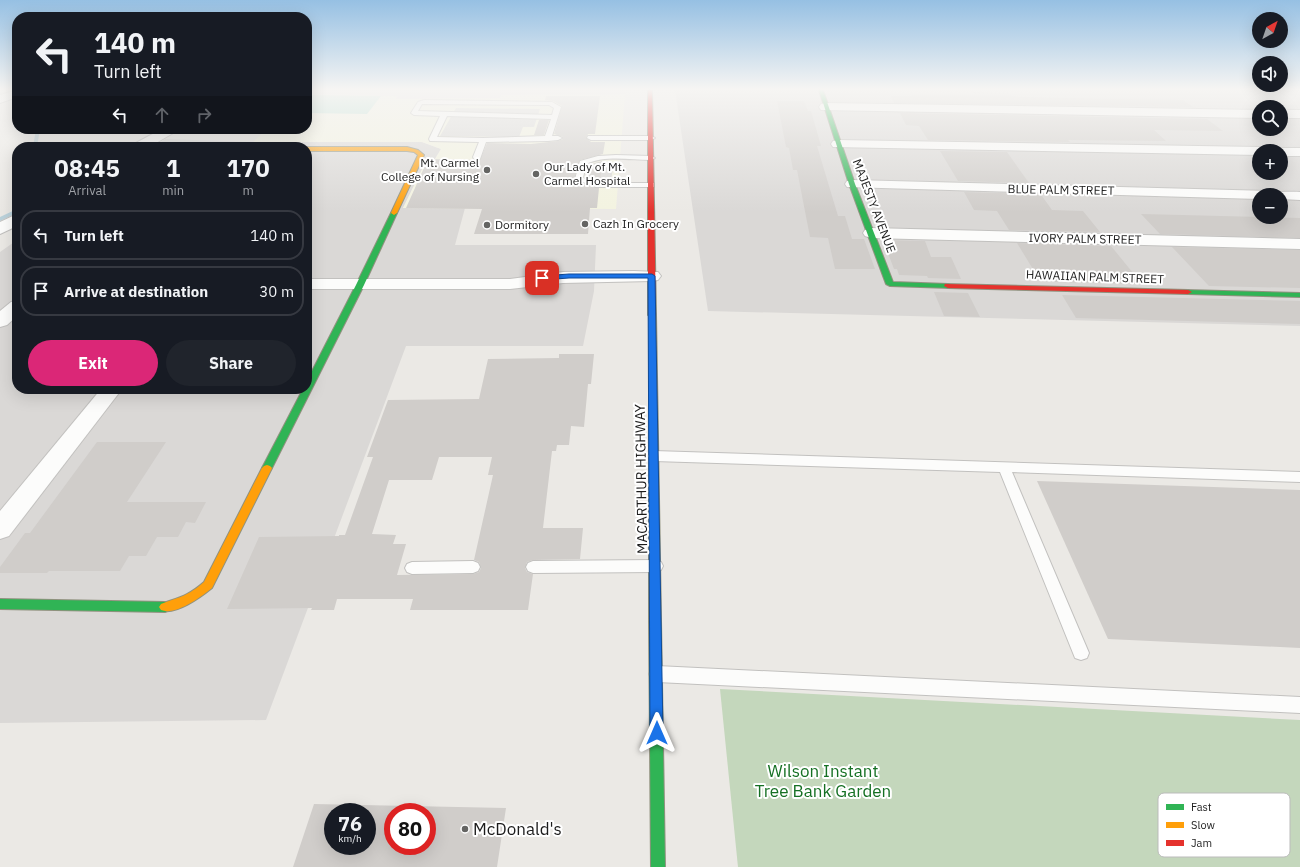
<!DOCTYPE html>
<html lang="en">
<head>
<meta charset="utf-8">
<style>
  :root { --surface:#171b24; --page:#20242c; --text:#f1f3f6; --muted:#9ea1a6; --line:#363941; --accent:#db2777 }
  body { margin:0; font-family:"IBM Plex Sans",sans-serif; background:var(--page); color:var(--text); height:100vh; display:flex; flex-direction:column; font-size:15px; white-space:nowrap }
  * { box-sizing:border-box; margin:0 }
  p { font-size:13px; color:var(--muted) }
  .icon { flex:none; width:22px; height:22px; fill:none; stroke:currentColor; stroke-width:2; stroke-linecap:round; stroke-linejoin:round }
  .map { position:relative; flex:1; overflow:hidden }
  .side { position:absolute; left:12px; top:142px; width:300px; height:252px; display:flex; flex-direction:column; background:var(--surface); border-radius:16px; box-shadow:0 4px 16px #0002 }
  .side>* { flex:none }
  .top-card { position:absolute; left:12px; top:12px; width:300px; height:122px; border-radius:16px; box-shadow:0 4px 16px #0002; background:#171b24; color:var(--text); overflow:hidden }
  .needle { width:26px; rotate:40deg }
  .tools { position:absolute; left:1252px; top:12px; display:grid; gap:8px }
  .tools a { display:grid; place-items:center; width:36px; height:36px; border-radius:50%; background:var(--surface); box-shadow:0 4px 16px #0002; font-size:20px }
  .speed { position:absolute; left:324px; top:803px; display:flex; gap:8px; font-size:20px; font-weight:700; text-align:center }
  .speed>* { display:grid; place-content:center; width:52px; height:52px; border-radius:50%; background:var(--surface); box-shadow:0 4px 16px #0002; line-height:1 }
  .speed small { font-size:10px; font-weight:400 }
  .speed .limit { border:6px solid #d22; background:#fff; color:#111 }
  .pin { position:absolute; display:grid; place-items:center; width:34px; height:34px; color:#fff; margin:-17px; border-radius:8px; box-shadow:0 2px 6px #0006 }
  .me { position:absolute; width:44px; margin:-22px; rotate:0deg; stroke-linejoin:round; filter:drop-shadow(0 0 3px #0008) }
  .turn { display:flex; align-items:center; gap:14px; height:84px; padding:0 16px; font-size:18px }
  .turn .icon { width:52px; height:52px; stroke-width:2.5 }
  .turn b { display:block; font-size:28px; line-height:34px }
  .lanes { display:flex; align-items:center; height:38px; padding:0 16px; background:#0003; justify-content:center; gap:20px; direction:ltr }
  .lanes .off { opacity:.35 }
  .eta { display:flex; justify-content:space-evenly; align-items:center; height:68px; text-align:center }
  .eta b { font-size:24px; font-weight:800; line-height:28px }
  .primary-button { display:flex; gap:8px; margin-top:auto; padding:8px 16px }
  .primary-button a { flex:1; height:46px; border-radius:24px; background:var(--accent); color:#fff; font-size:16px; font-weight:800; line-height:46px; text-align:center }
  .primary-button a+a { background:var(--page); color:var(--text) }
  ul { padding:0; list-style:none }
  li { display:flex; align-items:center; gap:12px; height:50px; margin:0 8px 6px; padding:0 8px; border:2px solid var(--line); border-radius:16px }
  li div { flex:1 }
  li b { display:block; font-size:15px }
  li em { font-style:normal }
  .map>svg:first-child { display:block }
</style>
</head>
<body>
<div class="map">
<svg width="1300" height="867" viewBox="0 0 1300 867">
  <rect width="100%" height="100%" fill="#ebe9e5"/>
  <g fill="#dad8d6" fill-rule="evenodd">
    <path d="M 675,90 L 1300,90 L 1300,326 L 708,311 ZM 1259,107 L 1281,107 L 1281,129 L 1259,129 ZM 1259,151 L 1281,151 L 1281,173 L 1259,173 ZM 1259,195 L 1281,195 L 1281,217 L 1259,217 Z"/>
    <path d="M 165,139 L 253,142 L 422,142 L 441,149 L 435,159 L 427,160 L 403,208 L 465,208 L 455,245 L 596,245 L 594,291 L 583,346 L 406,346 L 266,720 L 0,723 L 0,252 L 17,240 L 17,389 L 307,389 L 307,147 L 154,147 Z"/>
  </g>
  <path fill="#e8dee3" d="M 313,90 L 625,90 L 625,94 L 501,95 L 500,98 L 395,99 L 396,96 L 309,94 Z"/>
  <path fill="#f3f3e0" d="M 309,94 L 397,96 L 396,99 L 500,98 L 501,95 L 625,94 L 616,209 L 403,208 L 427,159 L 435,159 L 441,149 L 422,142 L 253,142 L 267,129 L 307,129 L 307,95 Z"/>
  <g fill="#d9d8d6">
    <path d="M 456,108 L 540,109 L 534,127 L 523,127 L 519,137 L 440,136 Z"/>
    <path d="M 596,163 L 614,164 L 611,180 L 592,180 Z"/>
  </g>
  <path fill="#c4d7bc" d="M 720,689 L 1300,720 L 1300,867 L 738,867 Z"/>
  <path fill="#b4decf" d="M 312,95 L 381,96 L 367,114 L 307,113 L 307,100 Z"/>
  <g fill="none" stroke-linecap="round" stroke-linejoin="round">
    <g fill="#bbd2db" fill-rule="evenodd">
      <path d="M 36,129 L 40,129 L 37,147 L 33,147 Z"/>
      <path d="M 17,209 L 17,213 L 0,221 L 0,217 Z"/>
    </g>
  </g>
  <g fill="#d0cdca" fill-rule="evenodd">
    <path d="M 973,92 L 1008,93 L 1011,96 L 1024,97 L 1183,100 L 1193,107 L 894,103 L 891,96 L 912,96 L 911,94 L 975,95 Z"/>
    <path d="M 546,96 L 600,96 L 595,134 L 588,134 L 586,138 L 591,142 L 605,142 L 603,154 L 580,160 L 574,179 L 574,180 L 599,188 L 597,208 L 590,208 L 588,234 L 474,234 L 482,209 L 406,208 L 428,159 L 480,160 L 487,143 L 531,144 L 558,141 L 563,139 L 563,137 L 554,134 L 562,106 L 553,101 L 545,100 Z"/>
    <path d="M 777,101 L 804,101 L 808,111 L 811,111 L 821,146 L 817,146 L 838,216 L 845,216 L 852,239 L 864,239 L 875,269 L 835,269 L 828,238 L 810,237 L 797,170 L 793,170 L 789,148 L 786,147 Z"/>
    <path d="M 900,113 L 1207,119 L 1223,131 L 1154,130 L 1166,141 L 1068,140 L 1070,142 L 928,140 L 919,126 L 906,125 Z"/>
    <path d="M 539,120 L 549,120 L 544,135 L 534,135 Z"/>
    <path d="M 940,151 L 1007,152 L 1029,183 L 958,181 Z"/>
    <path d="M 602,161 L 600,182 L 585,177 L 587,165 Z"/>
    <path d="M 964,192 L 1037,194 L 1039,196 L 1042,196 L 1052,210 L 1083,211 L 1100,232 L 1009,230 L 997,211 L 974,210 Z"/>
    <path d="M 1141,214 L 1300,218 L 1300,238 L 1160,234 Z"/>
    <path d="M 883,240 L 925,241 L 931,257 L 951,257 L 961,279 L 928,278 L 927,276 L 899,275 L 897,269 L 894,269 Z"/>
    <path d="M 1017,243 L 1111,246 L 1142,284 L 1054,282 L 1053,279 L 1039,279 Z"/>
    <path d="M 1172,247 L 1300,250 L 1300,288 L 1209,286 Z"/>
    <path d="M 934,292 L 968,293 L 980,317 L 944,316 Z"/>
    <path d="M 1062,295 L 1300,301 L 1300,324 L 1076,318 Z"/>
    <path d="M 559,354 L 594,354 L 591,384 L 588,384 L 584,427 L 571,426 L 569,445 L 557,445 L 556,451 L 552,451 L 543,528 L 583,528 L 580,559 L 533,560 L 527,562 L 525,568 L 527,572 L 533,574 L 528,610 L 410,610 L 413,599 L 337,599 L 334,610 L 311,610 L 312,608 L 227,609 L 259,537 L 339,536 L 339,535 L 345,535 L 373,457 L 367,457 L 388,400 L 479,399 L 488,359 L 559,358 ZM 439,457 L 492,457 L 488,475 L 493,475 L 474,560 L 479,562 L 481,568 L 479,572 L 473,574 L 397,575 L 406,544 L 393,544 L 396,535 L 372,534 L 389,480 L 432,480 Z"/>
    <path d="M 97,442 L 166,442 L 127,502 L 206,502 L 195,523 L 186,522 L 178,537 L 157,537 L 146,556 L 129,556 L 120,571 L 49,571 L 47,573 L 0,573 L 0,567 L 25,533 L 30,533 Z"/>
    <path d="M 1037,481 L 1300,490 L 1300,648 L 1108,639 Z"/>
    <path d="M 314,804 L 506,808 L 497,867 L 293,867 ZM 333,812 L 367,812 L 367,846 L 333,846 ZM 393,812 L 427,812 L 427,846 L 393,846 Z"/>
  </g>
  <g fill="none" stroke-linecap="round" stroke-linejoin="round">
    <g stroke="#c2c1bf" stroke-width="2">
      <g id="lane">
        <path d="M 424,100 L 552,102 L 561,107 L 552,136 L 558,136 L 562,138 L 558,140 L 548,141 L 486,142 L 480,159 L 474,159 L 473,157 L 479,142 L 430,141 L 429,139 L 440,116 L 414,115 L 411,113 L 418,102 ZM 422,104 L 549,105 L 554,108 L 552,115 L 418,111 ZM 447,116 L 551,119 L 545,136 L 483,138 L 437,137 Z"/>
        <path d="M 588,136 L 651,136 L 655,138 L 651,140 L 591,140 L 587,138 Z"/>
        <path d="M 616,155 L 651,156 L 655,158 L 651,160 C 630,160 606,155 586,164 L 583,178 L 597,183 L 654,183 L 654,187 L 596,187 L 575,179 L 580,161 L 598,156 Z"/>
        <path d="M 654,451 L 1300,472 L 1300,482 L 1012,472 L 1089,653 L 1087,658 L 1081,660 L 1075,658 L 1073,653 L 1000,472 L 654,461 L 650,459 L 648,456 L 650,453 Z"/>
        <path d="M 656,560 L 661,562 L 663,566 L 661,570 L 656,572 L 533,573 L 528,571 L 526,567 L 528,563 L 533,561 Z"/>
        <path d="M 473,561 L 478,563 L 480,567 L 478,571 L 473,573 L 412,574 L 407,572 L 405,568 L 407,564 L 412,562 Z"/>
        <path d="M 657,666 L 1300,697 L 1300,713 L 657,682 L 651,679 L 649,674 L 651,669 Z"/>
      </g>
    </g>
    <g stroke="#c2c1bf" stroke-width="2">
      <g id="street">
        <path d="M 17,90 L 17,97 L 0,103 L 0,95 Z"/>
        <path d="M 825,103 L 1259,110 L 1259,118 L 821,110 L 819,107 L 821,104 Z"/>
        <rect x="1281" y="110" width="19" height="8"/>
        <path d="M 162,129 L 177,129 L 175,132 L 149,147 L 132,147 L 134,144 Z"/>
        <path d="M 838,140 L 1259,147 L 1264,148 L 1266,151 L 1259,151 L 1259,155 L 833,147 L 831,144 L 833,141 Z"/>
        <path d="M 1281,148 L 1300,148 L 1300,156 L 1281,156 L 1281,151 L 1275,151 Z"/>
        <path d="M 852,180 L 1270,191 C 1279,193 1290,191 1300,192 L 1300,200 L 1281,199 L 1281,195 L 1259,195 L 1259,199 L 847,187 L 845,184 L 847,181 Z"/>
        <path d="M 17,214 L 17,226 L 0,234 L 0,222 Z"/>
        <path d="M 871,228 L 1300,239 L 1300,249 L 871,238 L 865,236 L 863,233 L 865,230 Z"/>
        <path d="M 634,271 L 658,272 L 661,276 L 658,280 L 652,281 L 563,283 L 510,289 L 307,289 L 307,279 L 510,279 L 563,272 Z"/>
        <path d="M 17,301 L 17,316 L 7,325 L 0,327 L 0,311 L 11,302 Z"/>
        <path d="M 101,389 L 122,389 L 9,536 L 0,539 L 0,511 Z"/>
      </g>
    </g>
    <g stroke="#90927f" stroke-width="2">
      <g id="fast">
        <path d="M 819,90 L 823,90 L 855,184 L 893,282 L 948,284 L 952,286 L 951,288 L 890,286 L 886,284 L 849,184 Z"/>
        <path d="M 394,211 L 397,213 L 364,285 L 272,468 L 270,470 L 264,470 L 262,468 L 303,389 L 307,389 L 307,381 L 356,285 L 391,213 Z"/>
        <path d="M 1185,290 L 1300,293 L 1300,297 L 1188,294 L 1184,292 Z"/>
        <path d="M 0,599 L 165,602 L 169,604 L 171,607 L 169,610 L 165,612 L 0,609 Z"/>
        <path d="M 655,616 L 659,617 L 661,621 L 665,867 L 651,867 L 649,621 L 651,617 Z"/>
      </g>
    </g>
    <g stroke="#90927f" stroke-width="2">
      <g id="slow">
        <path d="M 307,147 L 407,147 L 418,150 L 424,155 L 397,213 L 394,215 L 391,213 L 418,155 L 414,152 L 407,151 L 307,151 Z"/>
        <path d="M 649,313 L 655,313 L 656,315 L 661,621 L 659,625 L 655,626 L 651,625 L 649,621 Z"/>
        <path d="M 267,465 L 270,466 L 272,468 L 212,588 C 201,597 175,616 161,610 L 159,607 L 161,604 C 180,597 188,596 204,582 L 262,468 L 264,466 Z"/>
      </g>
    </g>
    <g stroke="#90927f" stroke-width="2">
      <g id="jam">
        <path d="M 648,90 L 652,90 L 656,315 L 652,317 L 648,315 Z"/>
        <path d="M 945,284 L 1188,290 L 1192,292 L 1188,294 L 948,288 L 944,286 Z"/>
      </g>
    </g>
    <use href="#lane" fill="#fcfcfb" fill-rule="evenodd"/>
    <use href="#street" fill="#fcfcfb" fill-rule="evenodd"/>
    <use href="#fast" fill="#30b455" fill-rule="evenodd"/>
    <use href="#slow" fill="#ff9f0a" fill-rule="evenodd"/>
    <use href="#jam" fill="#e5322d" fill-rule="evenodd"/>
  </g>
  <linearGradient id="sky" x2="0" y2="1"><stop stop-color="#96c0e3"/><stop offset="0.42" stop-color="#f6f5f3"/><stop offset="1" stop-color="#f6f5f3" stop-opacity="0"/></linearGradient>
  <rect width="1300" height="212" fill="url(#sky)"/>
  <path fill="#1a73e8" stroke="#114b97" d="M 569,274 L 652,274 L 655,276 L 663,733 L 661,738 L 657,740 L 652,738 L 650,733 L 648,278 L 569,278 L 542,280 L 538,278 L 542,276 Z"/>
  <g fill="#646462" stroke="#fff" stroke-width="1.5">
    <circle cx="487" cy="170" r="4"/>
    <circle cx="536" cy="174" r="4"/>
    <circle cx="585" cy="224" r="4"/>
    <circle cx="487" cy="225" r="4"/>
    <circle cx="465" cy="829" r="4"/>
  </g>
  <g text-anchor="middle" stroke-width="4" stroke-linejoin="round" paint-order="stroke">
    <g font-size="12" fill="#1c1c1c" stroke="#fff" text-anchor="start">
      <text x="479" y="167" text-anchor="end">Mt. Carmel<tspan x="479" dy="14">College of Nursing</tspan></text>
      <text x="544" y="171">Our Lady of Mt.<tspan x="544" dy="14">Carmel Hospital</tspan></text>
      <text x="593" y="228">Cazh In Grocery</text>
      <text x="495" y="229">Dormitory</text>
    </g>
    <g font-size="12" fill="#1c1c1c" stroke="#fff">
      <text transform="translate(1061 190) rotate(1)" y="4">BLUE PALM STREET</text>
      <text transform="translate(874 206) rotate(69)" y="4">MAJESTY AVENUE</text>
      <text transform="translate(1085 239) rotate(1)" y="4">IVORY PALM STREET</text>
      <text transform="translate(1095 277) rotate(2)" y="4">HAWAIIAN PALM STREET</text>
    </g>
    <g font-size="14" fill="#1c1c1c" stroke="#fff">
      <text transform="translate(641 479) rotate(-91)" y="5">MACARTHUR HIGHWAY</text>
    </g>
    <g font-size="17" fill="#157023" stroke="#fff">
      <text x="823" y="777">Wilson Instant<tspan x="823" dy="20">Tree Bank Garden</tspan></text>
    </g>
    <g font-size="17" fill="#1c1c1c" stroke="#fff" text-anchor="start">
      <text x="473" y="835">McDonald's</text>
    </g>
  </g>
  <rect x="1158" y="793" width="132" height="64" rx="6" fill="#fff" stroke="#bbb" stroke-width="1"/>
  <rect x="1166" y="804" width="18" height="6" fill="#30b455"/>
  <rect x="1166" y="822" width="18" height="6" fill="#ff9f0a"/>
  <rect x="1166" y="840" width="18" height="6" fill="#e5322d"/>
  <g font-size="11" fill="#1c1c1c">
    <text x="1191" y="811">Fast</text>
    <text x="1191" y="829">Slow</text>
    <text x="1191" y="847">Jam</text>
  </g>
</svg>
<div class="tools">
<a><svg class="needle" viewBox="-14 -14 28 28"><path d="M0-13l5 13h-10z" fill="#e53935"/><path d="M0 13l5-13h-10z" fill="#9ea1a6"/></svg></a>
<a><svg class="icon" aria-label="sound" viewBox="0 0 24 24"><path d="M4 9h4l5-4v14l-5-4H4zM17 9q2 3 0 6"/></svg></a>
<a><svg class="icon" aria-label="search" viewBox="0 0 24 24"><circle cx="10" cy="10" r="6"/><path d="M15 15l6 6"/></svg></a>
<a>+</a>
<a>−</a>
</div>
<div class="speed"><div>76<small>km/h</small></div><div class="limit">80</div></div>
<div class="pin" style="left:542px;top:278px;background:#d93025"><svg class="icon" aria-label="arrive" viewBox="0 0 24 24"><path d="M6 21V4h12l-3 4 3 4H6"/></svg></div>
<svg class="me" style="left:657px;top:733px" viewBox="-20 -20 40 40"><path d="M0-17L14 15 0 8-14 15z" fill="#1a73e8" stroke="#fff" stroke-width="4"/></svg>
<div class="top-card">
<div class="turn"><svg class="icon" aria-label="left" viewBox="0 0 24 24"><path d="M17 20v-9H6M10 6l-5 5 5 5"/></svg><div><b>140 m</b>Turn left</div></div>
<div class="lanes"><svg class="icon" aria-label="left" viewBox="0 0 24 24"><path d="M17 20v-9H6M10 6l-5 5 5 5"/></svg><svg class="icon off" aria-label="ahead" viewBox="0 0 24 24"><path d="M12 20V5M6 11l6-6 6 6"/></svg><svg class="icon off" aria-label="right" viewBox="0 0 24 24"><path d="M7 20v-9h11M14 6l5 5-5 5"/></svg></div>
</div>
<section class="side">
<div class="eta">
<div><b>08:45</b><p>Arrival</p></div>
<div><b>1</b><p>min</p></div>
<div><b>170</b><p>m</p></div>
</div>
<ul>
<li><svg class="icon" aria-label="left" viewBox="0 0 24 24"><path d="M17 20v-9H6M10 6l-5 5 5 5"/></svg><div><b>Turn left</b></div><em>140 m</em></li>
<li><svg class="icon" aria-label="arrive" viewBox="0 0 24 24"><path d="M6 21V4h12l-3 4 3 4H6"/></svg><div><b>Arrive at destination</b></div><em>30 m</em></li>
</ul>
<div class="primary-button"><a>Exit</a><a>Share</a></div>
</section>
</div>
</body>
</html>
